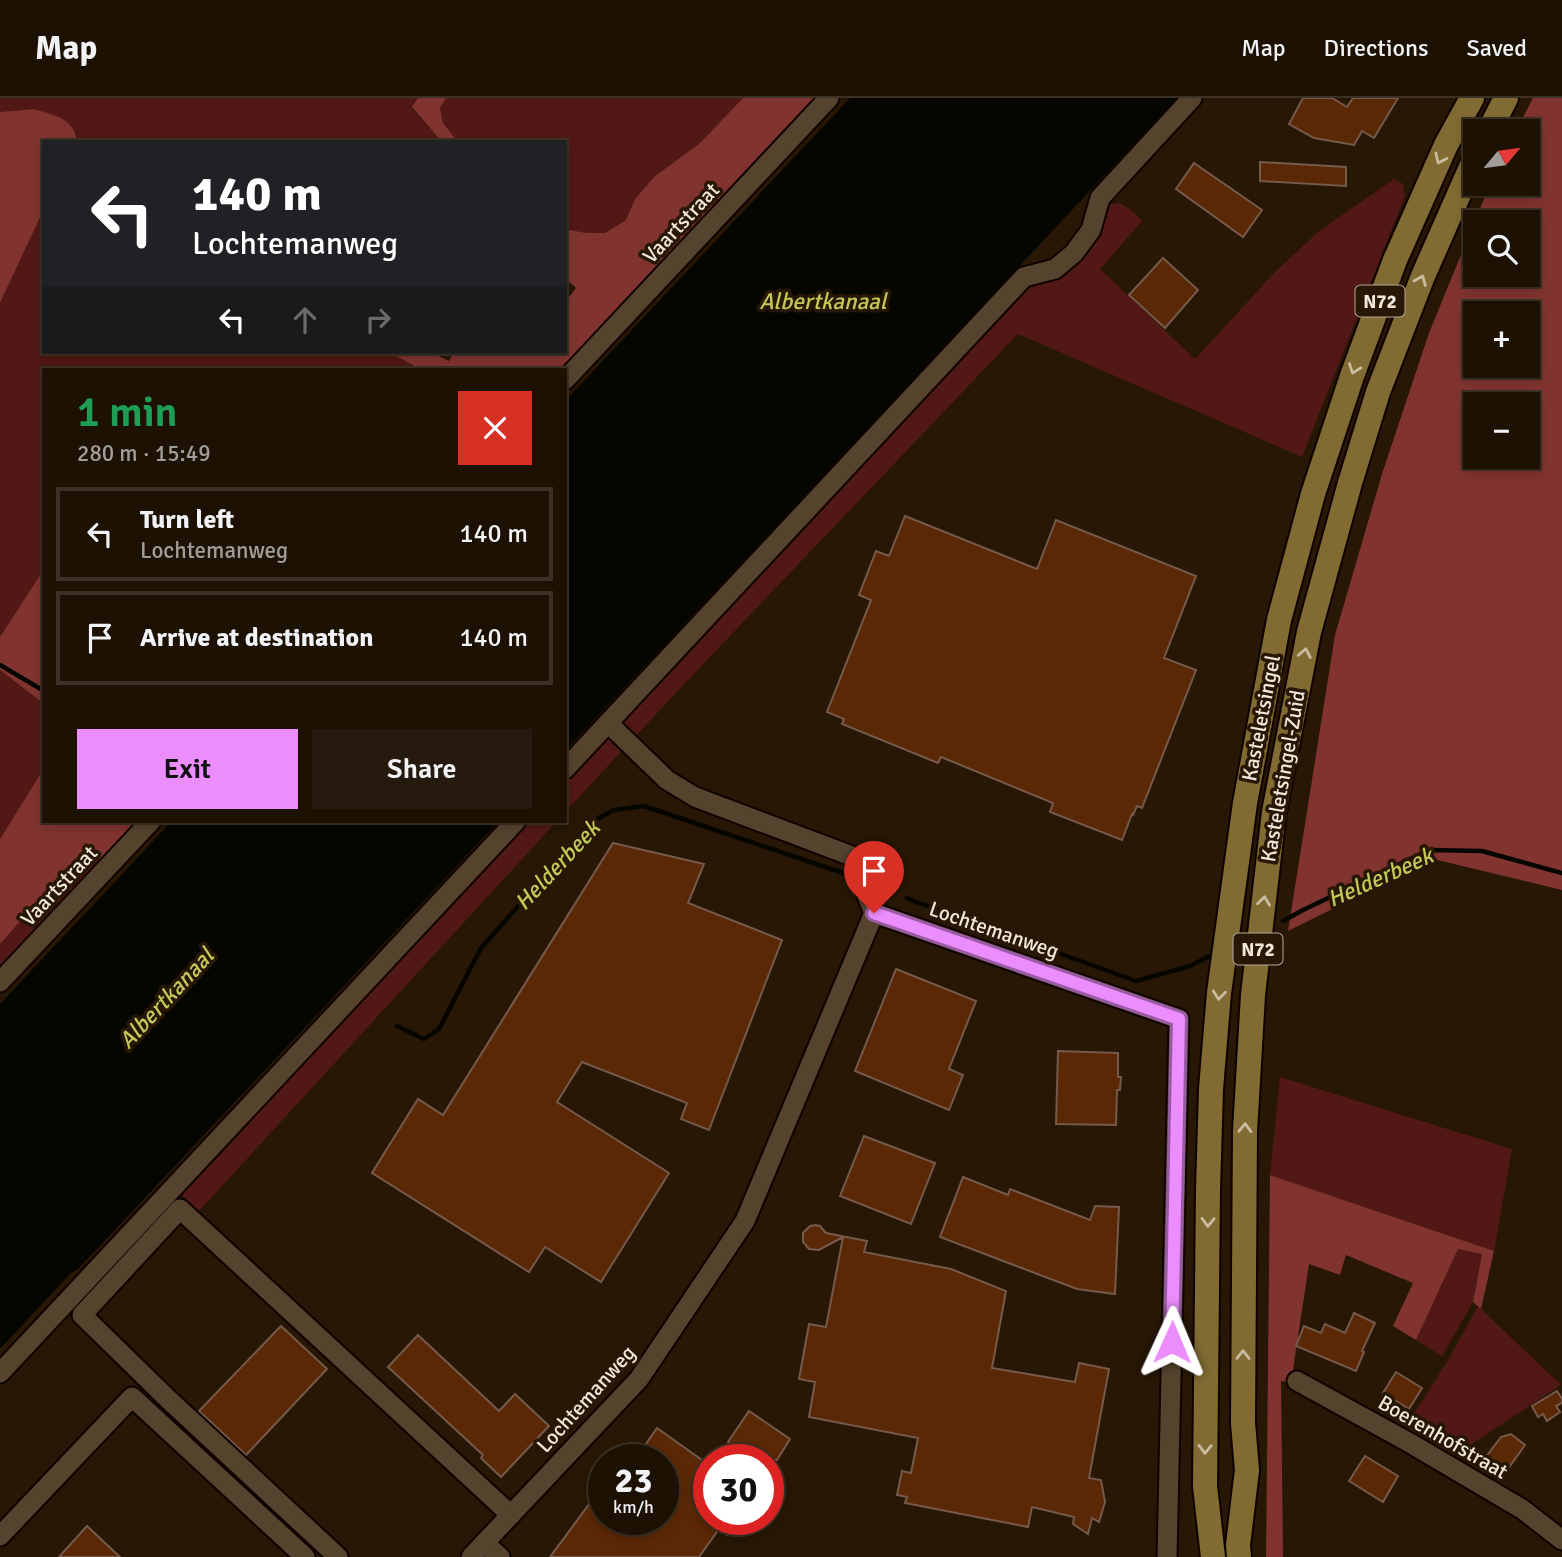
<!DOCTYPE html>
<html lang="en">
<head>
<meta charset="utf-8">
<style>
  :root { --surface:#1d1103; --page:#251a0d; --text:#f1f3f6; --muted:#a09d9a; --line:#3b3125; --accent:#eb8dfc }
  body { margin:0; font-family:Signika,sans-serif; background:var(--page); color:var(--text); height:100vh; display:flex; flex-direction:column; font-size:26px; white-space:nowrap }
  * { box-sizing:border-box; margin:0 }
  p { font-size:23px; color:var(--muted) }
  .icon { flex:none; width:38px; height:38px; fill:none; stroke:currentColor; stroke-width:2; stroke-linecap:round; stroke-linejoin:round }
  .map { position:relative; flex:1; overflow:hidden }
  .drawer { position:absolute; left:42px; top:270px; width:525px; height:455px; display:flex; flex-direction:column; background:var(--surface); border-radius:0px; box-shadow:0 4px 10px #0003,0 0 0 2px var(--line) }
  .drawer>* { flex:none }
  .banner { position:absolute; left:42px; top:42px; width:525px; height:214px; border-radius:0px; box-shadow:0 4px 10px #0003,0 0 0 2px var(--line); background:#202124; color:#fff; overflow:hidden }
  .needle { width:46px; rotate:61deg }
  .fabs { position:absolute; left:1463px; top:21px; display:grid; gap:14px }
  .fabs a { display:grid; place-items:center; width:77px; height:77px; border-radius:0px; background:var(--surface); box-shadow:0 4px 10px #0003,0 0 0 2px var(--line); font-size:35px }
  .speed { position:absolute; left:588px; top:1346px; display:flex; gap:14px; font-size:35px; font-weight:700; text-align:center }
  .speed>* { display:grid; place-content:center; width:91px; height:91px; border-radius:50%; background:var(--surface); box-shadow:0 4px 10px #0003,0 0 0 2px var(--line); line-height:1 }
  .speed small { font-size:18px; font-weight:400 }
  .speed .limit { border:10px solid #d22; background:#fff; color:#111 }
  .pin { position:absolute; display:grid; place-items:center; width:60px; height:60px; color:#fff; margin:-72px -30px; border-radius:50% 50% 50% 0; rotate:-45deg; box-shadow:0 0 7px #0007 }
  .pin .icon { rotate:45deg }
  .me { position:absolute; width:77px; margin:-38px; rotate:1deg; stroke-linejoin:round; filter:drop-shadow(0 0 5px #0008) }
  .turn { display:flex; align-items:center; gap:24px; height:147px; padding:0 35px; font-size:32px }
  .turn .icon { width:91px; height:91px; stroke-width:2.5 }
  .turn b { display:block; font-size:49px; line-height:60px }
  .lanes { display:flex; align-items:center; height:66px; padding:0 35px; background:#0003; justify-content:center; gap:35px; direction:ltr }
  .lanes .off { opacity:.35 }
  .round { display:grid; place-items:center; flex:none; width:74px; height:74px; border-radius:0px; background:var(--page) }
  .head { display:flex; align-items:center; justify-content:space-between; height:119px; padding:0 35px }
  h1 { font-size:42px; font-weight:600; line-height:52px; color:#1e9e55 }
  .button { display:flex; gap:14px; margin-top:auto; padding:14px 35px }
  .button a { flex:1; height:80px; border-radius:0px; background:var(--accent); color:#111; font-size:28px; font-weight:600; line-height:80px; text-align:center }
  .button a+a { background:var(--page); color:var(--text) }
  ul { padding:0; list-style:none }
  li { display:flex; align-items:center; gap:21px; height:94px; margin:0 14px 10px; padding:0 21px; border:4px solid var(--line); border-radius:0px }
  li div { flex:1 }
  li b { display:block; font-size:26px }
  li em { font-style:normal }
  header { display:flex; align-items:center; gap:42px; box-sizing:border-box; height:98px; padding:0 35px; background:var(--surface); border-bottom:2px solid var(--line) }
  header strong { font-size:33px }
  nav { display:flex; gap:38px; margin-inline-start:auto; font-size:24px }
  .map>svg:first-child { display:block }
</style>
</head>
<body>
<header>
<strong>Map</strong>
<nav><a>Map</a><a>Directions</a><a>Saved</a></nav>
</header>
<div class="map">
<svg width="1562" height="1459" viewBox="0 0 1562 1459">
  <rect width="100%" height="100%" fill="#271704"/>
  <g fill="#511815">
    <path d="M 0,0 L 418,0 L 412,10 L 442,44 L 77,44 L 76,35 L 34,11 L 0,14 Z"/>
    <path d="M 446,0 L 743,0 L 699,46 L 655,78 L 635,101 L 626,122 L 605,135 L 586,135 L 565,131 L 565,44 L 458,44 L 443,25 L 440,10 Z"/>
    <path d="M 1394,81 L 1403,86 L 1405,98 L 1302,359 L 1018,236 L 687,583 L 565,714 L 565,685 L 1103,107 L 1120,105 L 1131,112 L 1142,123 L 1100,171 L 1195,261 L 1275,174 L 1319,133 Z"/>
    <path d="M 44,111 L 44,254 L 388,254 L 414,268 L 411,271 L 44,271 L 44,471 L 0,539 L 0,205 Z"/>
    <path d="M 0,572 L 44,606 L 44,670 L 0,741 Z"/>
    <path d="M 530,723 L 557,723 L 199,1113 L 182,1097 Z"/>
    <path d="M 86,749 L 102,763 L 0,873 L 0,846 Z"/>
    <path d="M 1280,979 L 1512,1051 L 1494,1153 L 1270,1077 Z"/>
    <path d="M 1458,1151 L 1482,1156 L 1473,1204 L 1442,1258 L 1416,1242 Z"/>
    <path d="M 1478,1208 L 1561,1287 L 1449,1361 L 1403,1333 L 1448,1262 Z"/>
  </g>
  <g fill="#81342f" fill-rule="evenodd">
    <path d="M 418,0 L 446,0 L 440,10 L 443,25 L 458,44 L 442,44 L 412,9 Z"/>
    <path d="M 743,0 L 819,0 L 565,271 L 411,271 L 413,267 L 388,254 L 430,254 L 449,263 L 454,254 L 565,254 L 565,204 L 576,190 L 565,180 L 565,131 L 586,135 L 605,135 L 626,122 L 635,101 L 655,78 L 699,46 Z"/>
    <path d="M 1533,0 L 1562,0 L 1562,792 L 1433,761 L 1288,833 L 1335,537 L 1382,376 L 1429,235 L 1490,86 L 1528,86 L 1528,33 L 1516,33 ZM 1528,124 L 1528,177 L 1475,177 L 1475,124 ZM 1528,215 L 1528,268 L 1475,268 L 1475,215 ZM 1528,306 L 1528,359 L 1475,359 L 1475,306 Z"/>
    <path d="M 34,11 C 53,17 75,20 77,44 L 44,44 L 44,111 L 0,205 L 0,14 Z"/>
    <path d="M 44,471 L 44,606 L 0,572 L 0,539 Z"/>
    <path d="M 44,670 L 44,723 L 139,723 L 102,763 L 86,749 L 0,846 L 0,741 Z"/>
    <path d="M 1270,1077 L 1494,1153 L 1481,1211 L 1473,1204 L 1482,1156 L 1458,1151 L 1416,1242 L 1393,1228 L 1413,1185 L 1346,1157 L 1340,1177 L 1309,1166 L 1291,1285 L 1281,1283 L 1283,1459 L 1266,1459 Z"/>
  </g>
  <g fill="#060600">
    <path d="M 850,0 L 1177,0 L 565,653 L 565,303 Z"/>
    <path d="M 172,723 L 499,723 L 79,1170 L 70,1176 L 0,1251 L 0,906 Z"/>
  </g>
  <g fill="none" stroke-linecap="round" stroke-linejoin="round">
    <g stroke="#060600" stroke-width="4.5">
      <path d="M 0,567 L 44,593"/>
      <path d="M 907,800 L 911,802 L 1136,883 L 1190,868 L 1210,858"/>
      <path d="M 1283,823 L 1303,812 L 1429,752 L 1482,753 L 1562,775"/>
      <path d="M 397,928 L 424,941 L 439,931 L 481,850 L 595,722 L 614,712 L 644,708 L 858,780"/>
    </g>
  </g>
  <g fill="#5b2806" stroke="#755a4c" stroke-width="2">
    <path d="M 1303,0 L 1332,0 L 1347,9 L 1353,0 L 1398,0 L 1374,40 L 1362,33 L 1354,47 L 1314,40 L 1289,26 Z"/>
    <path d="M 1260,64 L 1346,69 L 1346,88 L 1260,83 Z"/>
    <path d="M 1194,65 L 1262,112 L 1243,139 L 1176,91 Z"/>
    <path d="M 1163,160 L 1198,192 L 1165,230 L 1129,197 Z"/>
    <path d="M 905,418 L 1037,471 L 1056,422 L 1196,478 L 1164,560 L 1196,572 L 1142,710 L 1137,708 L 1133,717 L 1132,716 L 1122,742 L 1050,714 L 1053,705 L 941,659 L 938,665 L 842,626 L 844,621 L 827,614 L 871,502 L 859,497 L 876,453 L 889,458 Z"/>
    <path d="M 613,745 L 704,766 L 688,805 L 782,842 L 709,1032 L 681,1021 L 687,1005 L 582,964 L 557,1004 L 669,1075 L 601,1184 L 545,1149 L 529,1174 L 372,1075 L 418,1001 L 443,1017 Z"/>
    <path d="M 896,871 L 976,903 L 949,971 L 963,977 L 949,1012 L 855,973 Z"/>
    <path d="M 1058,953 L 1118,955 L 1118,979 L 1121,979 L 1120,992 L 1117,992 L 1116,1027 L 1056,1026 Z"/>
    <path d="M 864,1038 L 935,1065 L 911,1126 L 840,1098 Z"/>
    <path d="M 963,1079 L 1008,1097 L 1010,1091 L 1090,1122 L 1095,1108 L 1119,1109 L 1115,1196 L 1077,1191 L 940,1139 Z"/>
    <path d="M 815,1127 L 820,1128 L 826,1135 L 867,1143 L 864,1154 L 951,1171 L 1006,1193 L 992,1270 L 1075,1284 L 1079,1265 L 1109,1271 L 1089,1380 L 1101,1382 L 1105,1404 L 1099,1424 L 1092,1420 L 1088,1436 L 1073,1426 L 1074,1419 L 1032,1409 L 1028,1429 L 905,1405 L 907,1399 L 897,1397 L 902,1373 L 911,1375 L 918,1340 L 809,1319 L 815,1284 L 799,1281 L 809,1226 L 826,1229 L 843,1139 L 819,1152 L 809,1151 L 803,1144 L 803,1135 L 810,1128 Z"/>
    <path d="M 1354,1215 L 1375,1225 L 1362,1253 L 1364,1254 L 1356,1273 L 1296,1248 L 1304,1228 L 1321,1235 L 1325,1226 L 1345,1235 Z"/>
    <path d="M 281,1228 L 327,1271 L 246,1357 L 199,1313 Z"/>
    <path d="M 418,1237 L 499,1313 L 515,1296 L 549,1328 L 501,1379 L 481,1360 L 483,1357 L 388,1269 Z"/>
    <path d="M 1396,1274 L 1422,1290 L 1409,1311 L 1383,1295 Z"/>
    <path d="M 1557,1293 L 1562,1301 L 1562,1305 L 1556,1308 L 1560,1314 L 1547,1323 L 1543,1316 L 1538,1319 L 1532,1308 Z"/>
    <path d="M 749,1313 L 790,1341 L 777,1362 L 754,1362 L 728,1344 Z"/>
    <path d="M 657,1330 L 709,1367 L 709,1421 L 739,1421 L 727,1437 L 719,1431 L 699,1459 L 550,1459 L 604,1386 L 604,1421 L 663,1421 L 663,1362 L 653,1362 L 641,1353 Z"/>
    <path d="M 1511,1336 L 1525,1347 L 1505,1375 L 1485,1360 L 1501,1339 Z"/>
    <path d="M 1365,1358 L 1398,1378 L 1383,1404 L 1349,1383 Z"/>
    <path d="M 87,1428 L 120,1459 L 59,1459 Z"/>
  </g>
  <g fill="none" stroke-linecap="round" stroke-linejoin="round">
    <g stroke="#0f0300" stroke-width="23">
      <g id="minor">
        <path d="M 565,282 L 829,0"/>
        <path d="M 608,625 L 667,682 L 695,699 L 865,763 C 879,775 872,783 867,798 L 874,815"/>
        <path d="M 565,671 L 1024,179 L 1055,171 L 1074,155 L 1091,132 L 1100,100 L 1192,0"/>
        <path d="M 874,815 L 1179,921 L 1167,1459"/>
        <path d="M 0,884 L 151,723"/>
        <path d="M 0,1275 L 516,723"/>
        <path d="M 1297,1283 L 1410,1345 L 1522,1411 L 1562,1442"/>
        <path d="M 0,1438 L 132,1299 L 305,1459"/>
        <path d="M 484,1445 L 500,1459"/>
        <path d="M 338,1459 L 168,1301 L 82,1217 L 180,1111 L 511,1417"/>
        <path d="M 471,1459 L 639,1281 L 745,1123 L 874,815"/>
      </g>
    </g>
    <g stroke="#0f0300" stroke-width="28">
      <g id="major">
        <path d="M 1489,33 L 1506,0"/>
        <path d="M 1213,1459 L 1205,1388 L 1208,1092 L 1211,991 L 1219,895 L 1245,705 L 1279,522 L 1313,396 L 1352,278 L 1395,162 L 1446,47 L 1472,0"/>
        <path d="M 1239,1459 L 1238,1447 L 1247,1372 L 1243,1325 L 1245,1033 L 1253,897 L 1274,714 L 1309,534 L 1350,385 L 1378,294 L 1423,178 L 1475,60"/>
      </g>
    </g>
    <use href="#minor" stroke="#55432e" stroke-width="19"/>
    <use href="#major" stroke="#816b33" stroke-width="24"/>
  </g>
  <defs><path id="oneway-chevron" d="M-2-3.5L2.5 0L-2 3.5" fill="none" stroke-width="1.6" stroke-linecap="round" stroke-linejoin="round" transform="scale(1.75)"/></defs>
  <g stroke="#cabca0">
    <use href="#oneway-chevron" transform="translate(1440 61) rotate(115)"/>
    <use href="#oneway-chevron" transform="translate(1421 182) rotate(-68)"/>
    <use href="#oneway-chevron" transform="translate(1354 271) rotate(110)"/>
    <use href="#oneway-chevron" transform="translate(1305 555) rotate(-79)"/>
    <use href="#oneway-chevron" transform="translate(1264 803) rotate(-83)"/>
    <use href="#oneway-chevron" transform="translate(1219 897) rotate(96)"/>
    <use href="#oneway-chevron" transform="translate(1245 1030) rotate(-88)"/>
    <use href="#oneway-chevron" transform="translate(1208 1124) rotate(91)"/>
    <use href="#oneway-chevron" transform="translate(1243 1257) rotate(-90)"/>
    <use href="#oneway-chevron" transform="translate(1205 1351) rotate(91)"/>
  </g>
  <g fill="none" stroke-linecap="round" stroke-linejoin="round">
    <g stroke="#995ca4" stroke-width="18">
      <path id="route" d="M 874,815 L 1179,921 L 1172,1244"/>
    </g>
    <use href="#route" stroke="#eb8dfc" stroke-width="12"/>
  </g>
  <g text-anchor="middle" stroke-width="7" stroke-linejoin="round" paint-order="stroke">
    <g fill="#271704" stroke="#b5a99a" stroke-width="2">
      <rect x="1355.5" y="187.5" width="49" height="31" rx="5"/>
      <rect x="1233.5" y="835.5" width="49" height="31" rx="5"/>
    </g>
    <g font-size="19" font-weight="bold" fill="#f2e7db">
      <text x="1380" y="210">N72</text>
      <text x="1258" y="858">N72</text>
    </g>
    <g font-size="21" fill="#f2e7db" stroke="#271704">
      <text transform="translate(681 125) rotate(-47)" y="7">Vaartstraat</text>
      <text transform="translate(1261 620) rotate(-79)" y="7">Kasteletsingel</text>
      <text transform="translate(1283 678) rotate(-80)" y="7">Kasteletsingel-Zuid</text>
      <text transform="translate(59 788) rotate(-47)" y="7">Vaartstraat</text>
      <text transform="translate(994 832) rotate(19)" y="7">Lochtemanweg</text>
      <text transform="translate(586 1301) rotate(-48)" y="7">Lochtemanweg</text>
      <text transform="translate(1443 1339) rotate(30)" y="7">Boerenhofstraat</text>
    </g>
    <g font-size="23" font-style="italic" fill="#c1ca59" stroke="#271704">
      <text x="823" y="211">Albertkanaal</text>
      <text transform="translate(557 767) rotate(-47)" y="8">Helderbeek</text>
      <text transform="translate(1380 779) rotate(-24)" y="8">Helderbeek</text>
      <text transform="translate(166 900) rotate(-47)" y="8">Albertkanaal</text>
    </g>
  </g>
</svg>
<div class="fabs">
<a><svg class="needle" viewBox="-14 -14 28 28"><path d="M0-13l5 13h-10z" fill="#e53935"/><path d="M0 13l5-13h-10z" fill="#a09d9a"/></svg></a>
<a><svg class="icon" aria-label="search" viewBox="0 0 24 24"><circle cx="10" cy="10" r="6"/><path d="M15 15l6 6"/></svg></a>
<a>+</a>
<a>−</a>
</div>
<div class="speed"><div>23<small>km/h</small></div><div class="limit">30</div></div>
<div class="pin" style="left:874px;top:815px;background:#d93025"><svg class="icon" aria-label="arrive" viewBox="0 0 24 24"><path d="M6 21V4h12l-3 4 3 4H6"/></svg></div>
<svg class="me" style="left:1172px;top:1244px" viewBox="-20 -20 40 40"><path d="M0-17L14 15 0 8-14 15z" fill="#eb8dfc" stroke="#fff" stroke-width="4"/></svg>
<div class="banner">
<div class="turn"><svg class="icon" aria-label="left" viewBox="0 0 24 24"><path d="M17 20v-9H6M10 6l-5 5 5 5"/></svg><div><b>140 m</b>Lochtemanweg</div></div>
<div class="lanes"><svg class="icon" aria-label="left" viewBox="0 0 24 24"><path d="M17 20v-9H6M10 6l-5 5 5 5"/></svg><svg class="icon off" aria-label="ahead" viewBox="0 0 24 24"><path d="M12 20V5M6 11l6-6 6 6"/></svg><svg class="icon off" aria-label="right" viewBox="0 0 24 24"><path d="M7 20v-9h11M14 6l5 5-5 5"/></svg></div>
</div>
<section class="drawer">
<div class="head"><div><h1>1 min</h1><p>280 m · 15:49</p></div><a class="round" style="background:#d93025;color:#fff"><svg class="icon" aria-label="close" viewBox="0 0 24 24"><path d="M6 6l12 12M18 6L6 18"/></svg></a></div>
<ul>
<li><svg class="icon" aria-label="left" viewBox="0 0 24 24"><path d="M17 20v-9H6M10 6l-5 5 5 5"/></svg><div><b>Turn left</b><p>Lochtemanweg</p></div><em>140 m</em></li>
<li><svg class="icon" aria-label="arrive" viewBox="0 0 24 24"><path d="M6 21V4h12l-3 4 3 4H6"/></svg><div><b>Arrive at destination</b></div><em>140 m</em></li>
</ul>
<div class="button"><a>Exit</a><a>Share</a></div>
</section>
</div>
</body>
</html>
